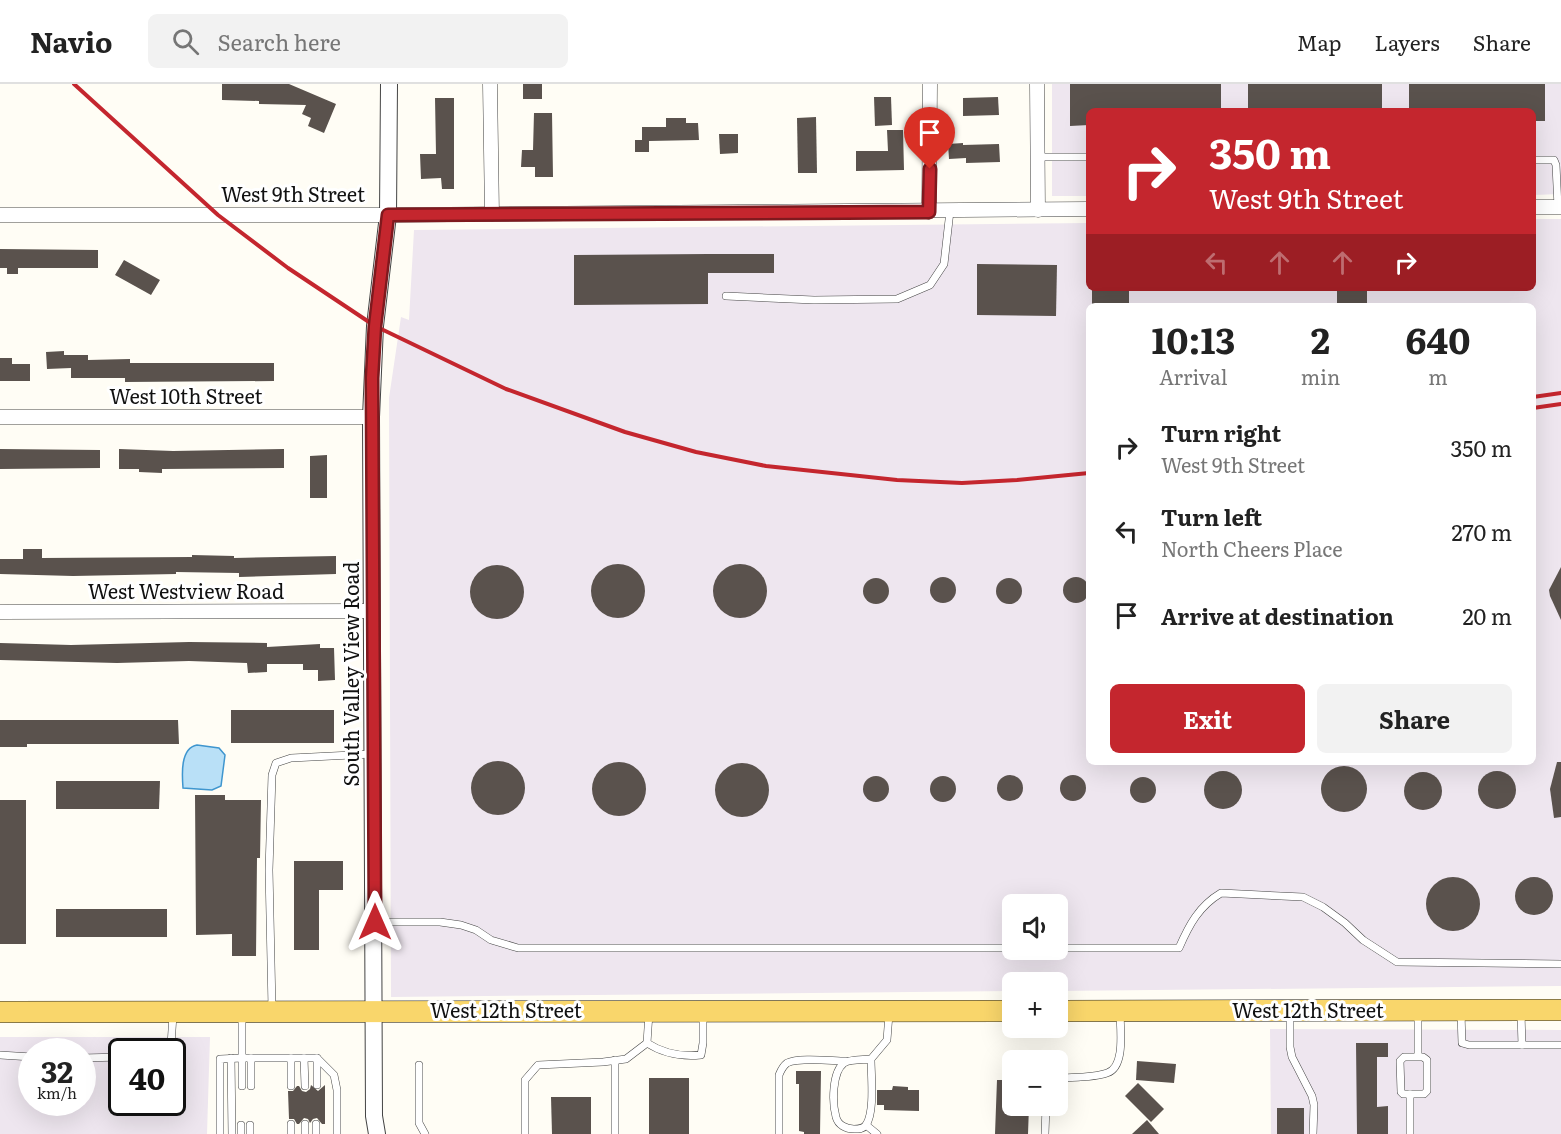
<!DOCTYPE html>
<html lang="en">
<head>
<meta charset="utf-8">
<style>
  :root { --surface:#fff; --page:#f2f2f2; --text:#222; --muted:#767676; --line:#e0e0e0; --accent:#c4262e }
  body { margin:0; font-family:Literata,serif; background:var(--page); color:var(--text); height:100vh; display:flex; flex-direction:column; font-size:22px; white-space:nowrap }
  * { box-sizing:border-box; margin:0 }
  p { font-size:20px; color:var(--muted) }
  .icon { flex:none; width:33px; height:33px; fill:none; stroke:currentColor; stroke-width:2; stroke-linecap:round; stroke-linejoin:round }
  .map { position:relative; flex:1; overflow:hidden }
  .details { position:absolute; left:1086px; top:219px; width:450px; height:462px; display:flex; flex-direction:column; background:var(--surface); border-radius:9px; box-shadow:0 6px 24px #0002 }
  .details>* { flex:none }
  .top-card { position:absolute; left:1086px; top:24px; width:450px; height:183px; border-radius:9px; box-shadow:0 6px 24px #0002; background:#c4262e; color:#fff; overflow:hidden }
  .tools { position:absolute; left:1002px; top:810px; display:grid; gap:12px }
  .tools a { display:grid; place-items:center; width:66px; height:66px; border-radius:9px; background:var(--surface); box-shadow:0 6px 24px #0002; font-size:30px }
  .speed { position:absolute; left:18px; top:954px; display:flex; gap:12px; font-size:30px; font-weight:700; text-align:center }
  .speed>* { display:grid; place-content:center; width:78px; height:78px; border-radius:50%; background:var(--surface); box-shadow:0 6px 24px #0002; line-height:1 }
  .speed small { font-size:15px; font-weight:400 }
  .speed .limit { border:3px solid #111; border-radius:9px; background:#fff; color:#111 }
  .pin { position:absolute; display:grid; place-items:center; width:51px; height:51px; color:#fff; margin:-62px -26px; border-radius:50% 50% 50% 0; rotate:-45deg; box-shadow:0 0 6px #0007 }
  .pin .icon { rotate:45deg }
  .me { position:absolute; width:66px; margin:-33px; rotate:0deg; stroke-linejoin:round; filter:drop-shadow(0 0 4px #0008) }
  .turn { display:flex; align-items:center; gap:21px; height:126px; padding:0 24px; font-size:27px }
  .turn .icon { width:78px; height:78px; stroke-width:2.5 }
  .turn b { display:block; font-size:42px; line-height:51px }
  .lanes { display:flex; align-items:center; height:57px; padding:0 24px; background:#0003; justify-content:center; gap:30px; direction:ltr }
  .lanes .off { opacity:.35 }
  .eta { display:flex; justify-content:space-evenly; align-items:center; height:102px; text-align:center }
  .eta b { font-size:36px; font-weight:700; line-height:42px }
  .action { display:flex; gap:12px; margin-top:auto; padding:12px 24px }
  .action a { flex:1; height:69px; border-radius:9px; background:var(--accent); color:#fff; font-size:24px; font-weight:700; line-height:69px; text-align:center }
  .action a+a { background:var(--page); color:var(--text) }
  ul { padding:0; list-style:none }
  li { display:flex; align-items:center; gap:18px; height:84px; padding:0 24px }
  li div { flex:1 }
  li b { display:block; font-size:22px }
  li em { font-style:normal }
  header { display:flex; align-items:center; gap:36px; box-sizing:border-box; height:84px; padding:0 30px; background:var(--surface); border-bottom:2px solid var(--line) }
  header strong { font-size:28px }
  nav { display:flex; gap:33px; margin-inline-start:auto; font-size:21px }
  .search { width:420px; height:54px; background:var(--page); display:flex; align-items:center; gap:15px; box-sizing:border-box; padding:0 21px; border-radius:9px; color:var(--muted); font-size:22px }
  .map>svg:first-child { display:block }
</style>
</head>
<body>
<header>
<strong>Navio</strong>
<div class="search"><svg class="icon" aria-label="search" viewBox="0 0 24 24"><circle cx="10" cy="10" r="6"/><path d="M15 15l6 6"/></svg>Search here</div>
<nav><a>Map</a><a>Layers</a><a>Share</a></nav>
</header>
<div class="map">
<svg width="1561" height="1050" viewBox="0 0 1561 1050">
  <rect width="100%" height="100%" fill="#fffdf5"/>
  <g fill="#eee6ef" fill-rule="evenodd">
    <path d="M 1052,0 L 1561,0 L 1561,110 L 1533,111 L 1533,27 L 1089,27 L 1089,112 L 1052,112 Z"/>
    <path d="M 1533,135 L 1561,135 L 1561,902 L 1058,907 L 1058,898 L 1012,898 L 1012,907 L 391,913 L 389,314 L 401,233 L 409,236 L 414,146 L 1089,139 L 1089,204 L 1533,204 ZM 1089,222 L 1533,222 L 1533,678 L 1089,678 ZM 1012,820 L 1058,820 L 1058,866 L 1012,866 Z"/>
    <path d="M 1270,945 L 1561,946 L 1561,1050 L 1271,1050 Z"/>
    <path d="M 0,953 L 210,953 L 207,1050 L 0,1050 ZM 32,968 L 82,968 L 82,1018 L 32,1018 ZM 122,968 L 172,968 L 172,1018 L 122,1018 Z"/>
  </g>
  <path fill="#b9e0f7" stroke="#3f96cf" stroke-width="1.5" d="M 197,661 L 219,664 L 225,671 L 221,702 L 212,706 L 183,704 C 182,691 180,664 197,661 Z"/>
  <g fill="#5a524d">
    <path d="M 222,0 L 289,0 L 336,20 L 324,49 L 308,42 L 311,34 L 302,30 L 306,21 L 259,20 L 259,17 L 222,16 Z"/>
    <rect x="523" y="0" width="19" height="15"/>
    <path d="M 1070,0 L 1221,0 L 1221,27 L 1089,27 L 1089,41 L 1070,42 Z"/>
    <rect x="1248" y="0" width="134" height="27"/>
    <path d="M 1409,0 L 1545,0 L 1545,37 L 1533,37 L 1533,27 L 1409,27 Z"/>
    <path d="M 874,13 L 891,13 L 892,41 L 875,42 Z"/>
    <path d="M 998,13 L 999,31 L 963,32 L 963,14 Z"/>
    <path d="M 435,14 L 454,14 L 454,105 L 442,105 L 441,94 L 421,95 L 420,70 L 436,70 Z"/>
    <path d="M 534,29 L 552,29 L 553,93 L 535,93 L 535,83 L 521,83 L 522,66 L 533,66 Z"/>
    <path d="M 816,33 L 817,89 L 798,89 L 797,34 Z"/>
    <path d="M 666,34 L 686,34 L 686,39 L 698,39 L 699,56 L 649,57 L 649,68 L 635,68 L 635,56 L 642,56 L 642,43 L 666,43 Z"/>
    <path d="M 887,46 L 903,46 L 904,86 L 856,87 L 856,67 L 888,67 Z"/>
    <path d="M 719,50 L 738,50 L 738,69 L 720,70 Z"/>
    <path d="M 963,59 L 963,61 L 999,60 L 1000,78 L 966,79 L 966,74 L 949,75 L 948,60 Z"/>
    <path d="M 0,165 L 98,166 L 98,184 L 18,184 L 18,190 L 7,190 L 7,184 L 0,184 Z"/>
    <path d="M 708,170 L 774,170 L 774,189 L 708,189 L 708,220 L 574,221 L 574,171 Z"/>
    <path d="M 124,176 L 160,196 L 151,211 L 115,191 Z"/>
    <path d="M 977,180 L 1057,181 L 1056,232 L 977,231 Z"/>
    <rect x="1092" y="204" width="37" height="18"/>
    <rect x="1337" y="204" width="30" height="15"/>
    <path d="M 64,267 L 64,271 L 88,271 L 88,276 L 130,275 L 130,279 L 274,279 L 274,297 L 125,298 L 125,294 L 71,294 L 71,284 L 47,285 L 46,268 Z"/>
    <path d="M 0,274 L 12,274 L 12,280 L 30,280 L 30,297 L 0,297 Z"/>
    <path d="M 0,365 L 100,366 L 100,384 L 0,385 Z"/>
    <path d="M 119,365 L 173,367 L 284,365 L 284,384 L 162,385 L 162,389 L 139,388 L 139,385 L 119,385 Z"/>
    <path d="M 327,371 L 327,414 L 310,414 L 310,372 Z"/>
    <path d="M 23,465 L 42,465 L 42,474 L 192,473 L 192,471 L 234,472 L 234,474 L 336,472 L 336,490 L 239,493 L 239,489 L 176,488 L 176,490 L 73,492 L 0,490 L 0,475 L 23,475 Z"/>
    <circle cx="618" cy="507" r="27"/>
    <circle cx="740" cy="507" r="27"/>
    <circle cx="497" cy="508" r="27"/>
    <path d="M 1561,483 L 1561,536 L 1550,512 L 1549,506 Z"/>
    <circle cx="1076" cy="506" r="13"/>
    <circle cx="943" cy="506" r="13"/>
    <circle cx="876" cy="507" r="13"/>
    <circle cx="1009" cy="507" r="13"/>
    <path d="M 189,558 L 267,559 L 267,563 L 320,560 L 320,564 L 334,564 L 335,596 L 318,597 L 318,586 L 303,586 L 303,580 L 267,580 L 267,588 L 248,589 L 247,579 L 189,577 L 117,579 L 0,576 L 0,559 L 71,561 Z"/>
    <rect x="231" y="626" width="103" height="33"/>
    <path d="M 0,636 L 178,636 L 179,660 L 27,660 L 27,663 L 0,663 Z"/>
    <circle cx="498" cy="704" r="27"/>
    <path d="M 1557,678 L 1561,678 L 1561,733 L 1554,734 L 1550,705 Z"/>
    <circle cx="619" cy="705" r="27"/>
    <circle cx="742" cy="706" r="27"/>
    <circle cx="1344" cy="705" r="23"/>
    <circle cx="1497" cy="706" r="19"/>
    <circle cx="1223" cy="706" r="19"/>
    <circle cx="1423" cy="707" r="19"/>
    <circle cx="1073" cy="704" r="13"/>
    <circle cx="1010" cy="704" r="13"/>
    <circle cx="943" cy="705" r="13"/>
    <circle cx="876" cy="705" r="13"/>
    <circle cx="1143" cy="706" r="13"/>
    <path d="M 56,697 L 160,697 L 159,725 L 56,725 Z"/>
    <path d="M 195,711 L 225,711 L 225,716 L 261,716 L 260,774 L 257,774 L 256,872 L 232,872 L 232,850 L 196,851 Z"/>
    <rect x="0" y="716" width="26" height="144"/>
    <path d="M 294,777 L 343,777 L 343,806 L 319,806 L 319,866 L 294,866 Z"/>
    <circle cx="1534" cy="812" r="19"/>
    <circle cx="1453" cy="820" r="27"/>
    <rect x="56" y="825" width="111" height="28"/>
    <path d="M 1356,959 L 1388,959 L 1388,973 L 1377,973 L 1377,1023 L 1388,1022 L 1388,1050 L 1357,1050 Z"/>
    <path d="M 1137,977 L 1176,980 L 1174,999 L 1136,996 Z"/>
    <path d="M 796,987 L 821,987 L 820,1050 L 804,1050 L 804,1048 L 799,1047 L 799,1000 L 796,1000 Z"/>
    <rect x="649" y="994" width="40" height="56"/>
    <path d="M 997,996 L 1012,996 L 1012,1022 L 1029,1022 L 1028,1050 L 995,1050 Z"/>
    <path d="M 1138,999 L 1164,1025 L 1151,1038 L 1125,1012 Z"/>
    <path d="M 311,1001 L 318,1007 L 325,1001 L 325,1040 L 322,1040 L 317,1034 L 313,1035 L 310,1039 L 308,1035 L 304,1034 L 299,1040 L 297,1040 L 294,1035 L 289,1035 L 288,1007 L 293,1007 L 297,1002 L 299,1002 L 302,1007 L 306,1008 L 310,1005 Z"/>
    <path d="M 893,1002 L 908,1003 L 908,1006 L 919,1006 L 919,1027 L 884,1026 L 884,1021 L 877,1021 L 877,1006 L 892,1006 Z"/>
    <path d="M 551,1013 L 591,1013 L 591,1050 L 552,1050 Z"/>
    <rect x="1277" y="1024" width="27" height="26"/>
    <path d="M 1147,1036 L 1159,1050 L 1132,1050 Z"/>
  </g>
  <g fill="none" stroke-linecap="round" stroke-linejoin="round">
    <g stroke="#444" stroke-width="8">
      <g id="service">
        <path d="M 1037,73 L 1089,73"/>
        <path d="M 1533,76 L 1554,76 L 1556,81 L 1558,123"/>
        <path d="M 726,212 L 814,216 L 897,215 L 930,201 L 944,180 L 950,127"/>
        <path d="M 375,838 L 440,838 L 461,841 L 476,846 L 491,856 L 518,864 L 1012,864"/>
        <path d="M 1058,864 L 1179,864 C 1189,841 1199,822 1221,809 L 1303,813 L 1323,823 L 1345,839 L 1363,856 L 1397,878 L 1561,880"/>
        <path d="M 272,924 L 269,786 L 272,691 L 276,679 L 291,674 L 372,670"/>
        <path d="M 1290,929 L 1290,963 L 1292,973 L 1312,1012 L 1314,1021 L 1313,1050"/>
        <path d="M 1461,929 L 1462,959 L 1469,961 L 1522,961"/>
        <path d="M 1521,929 L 1522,961 L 1561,961"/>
        <path d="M 647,959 C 664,970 681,973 701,971 L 703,959 L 703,928"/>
        <path d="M 160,968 L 171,961 L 173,931"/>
        <path d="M 0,971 L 32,973"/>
        <path d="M 1418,973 L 1404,973 L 1400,977 L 1401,1008 L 1403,1010 L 1424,1010 L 1427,1007 L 1427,976 L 1423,973 L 1418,973 L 1418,929"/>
        <path d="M 82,974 L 122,973"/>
        <path d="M 231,974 L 232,1050"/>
        <path d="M 291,974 L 291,1002"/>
        <path d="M 304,974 L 305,1002"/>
        <path d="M 317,974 L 317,1001"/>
        <path d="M 871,975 C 871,991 875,1028 866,1041 C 863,1045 859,1045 854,1045 C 846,1045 838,1041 836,1033 C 832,1019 832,988 844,979 C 850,975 863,976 871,975 L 887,956 L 889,930"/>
        <path d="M 419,981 L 419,1039 L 425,1050"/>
        <path d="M 1058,997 L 1060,994 C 1074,993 1093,994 1107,989 C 1126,983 1120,944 1120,928"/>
        <path d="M 242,1002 L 242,974 L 317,974 L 334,991 L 337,1006 L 337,1050"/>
        <path d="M 251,1002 L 251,974"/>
        <path d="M 1410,1010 L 1410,1050"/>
        <path d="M 291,1040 L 291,1050"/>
        <path d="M 305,1040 L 305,1050"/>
        <path d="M 316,1040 L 316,1050"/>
        <path d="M 250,1041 L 250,1050"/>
        <path d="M 866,1041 L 877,1050"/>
        <path d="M 220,1050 L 220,975 L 242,974 L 242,929"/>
        <path d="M 241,1050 L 241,1041"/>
        <path d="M 525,1050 L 525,996 L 538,981 L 603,978 L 626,975 L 647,959 L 649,929"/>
        <path d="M 615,1050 L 615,976"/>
        <path d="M 779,1050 L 779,991 C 781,986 783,982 787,979 C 799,973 832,977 846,977"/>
        <path d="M 1045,1050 L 1046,1022"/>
      </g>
    </g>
    <g stroke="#444" stroke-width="15">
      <g id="minor">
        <path d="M 490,0 L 492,130"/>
        <path d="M 1037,0 L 1038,126"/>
        <path d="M 1533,123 L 1561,123"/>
        <path d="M 929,128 L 930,0"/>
        <path d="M 0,131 L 388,131 L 1089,125"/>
        <path d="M 0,333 L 371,333"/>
        <path d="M 0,528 L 372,527"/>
      </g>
    </g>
    <g stroke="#444" stroke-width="18">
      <path id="tertiary" d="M 377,1050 L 374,1032 L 371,333 L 375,242 L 388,131 L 389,0"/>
    </g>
    <g stroke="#222" stroke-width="22">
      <g id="primary">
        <path d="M 1058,927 L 1561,926"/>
        <path d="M 0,928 L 1012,927"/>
      </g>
    </g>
    <use href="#service" stroke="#fff" stroke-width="7"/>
    <use href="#minor" stroke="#fff" stroke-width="14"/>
    <use href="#tertiary" stroke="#fff" stroke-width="16"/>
    <use href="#primary" stroke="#f9d66b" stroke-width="21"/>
    <g stroke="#c4262e" stroke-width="4">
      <path d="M 74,0 L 218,131 L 288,184 L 375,242 L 506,305 L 625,348 L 696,368 L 766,382 L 897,396 L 962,399 L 1017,396 L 1089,389"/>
      <path d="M 1533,313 L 1561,309"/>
      <path d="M 1533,324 L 1561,320"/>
    </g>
  </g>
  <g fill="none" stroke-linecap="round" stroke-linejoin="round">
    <g stroke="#7f191e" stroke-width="15">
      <path id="route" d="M 375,838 L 372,294 L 375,242 L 388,131 L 929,128 L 930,85"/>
    </g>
    <use href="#route" stroke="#c4262e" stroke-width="10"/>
  </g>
  <g text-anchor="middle" stroke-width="6" stroke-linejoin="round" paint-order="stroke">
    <g font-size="20" fill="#111" stroke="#fff">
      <text x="293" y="118">West 9th Street</text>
      <text x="186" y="320">West 10th Street</text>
      <text x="186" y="515">West Westview Road</text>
      <text transform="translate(352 590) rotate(-90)" y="7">South Valley View Road</text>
      <text x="506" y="934">West 12th Street</text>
      <text x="1308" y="934">West 12th Street</text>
    </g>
  </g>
</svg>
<div class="tools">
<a><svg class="icon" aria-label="sound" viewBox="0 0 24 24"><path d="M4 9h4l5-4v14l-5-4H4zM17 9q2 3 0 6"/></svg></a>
<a>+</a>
<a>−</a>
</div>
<div class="speed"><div>32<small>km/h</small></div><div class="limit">40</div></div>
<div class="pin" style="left:930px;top:85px;background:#d93025"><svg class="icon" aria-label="arrive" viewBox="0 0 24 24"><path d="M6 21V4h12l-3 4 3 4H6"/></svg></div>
<svg class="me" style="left:375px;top:838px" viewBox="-20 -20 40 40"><path d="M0-17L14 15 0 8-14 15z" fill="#c4262e" stroke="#fff" stroke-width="4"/></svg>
<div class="top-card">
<div class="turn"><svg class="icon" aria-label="right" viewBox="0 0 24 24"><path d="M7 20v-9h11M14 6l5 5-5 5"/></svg><div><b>350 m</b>West 9th Street</div></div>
<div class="lanes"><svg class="icon off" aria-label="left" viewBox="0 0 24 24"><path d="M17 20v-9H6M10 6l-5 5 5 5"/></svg><svg class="icon off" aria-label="ahead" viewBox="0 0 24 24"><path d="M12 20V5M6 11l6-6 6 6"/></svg><svg class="icon off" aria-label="ahead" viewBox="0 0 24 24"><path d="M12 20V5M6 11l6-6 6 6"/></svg><svg class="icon" aria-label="right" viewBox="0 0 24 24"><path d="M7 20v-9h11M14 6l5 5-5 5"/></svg></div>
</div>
<section class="details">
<div class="eta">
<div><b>10:13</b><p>Arrival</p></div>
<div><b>2</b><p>min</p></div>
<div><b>640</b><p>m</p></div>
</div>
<ul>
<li><svg class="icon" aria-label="right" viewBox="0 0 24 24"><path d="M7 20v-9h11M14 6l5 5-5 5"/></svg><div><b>Turn right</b><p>West 9th Street</p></div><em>350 m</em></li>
<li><svg class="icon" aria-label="left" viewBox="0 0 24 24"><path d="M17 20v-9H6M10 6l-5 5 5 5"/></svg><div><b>Turn left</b><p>North Cheers Place</p></div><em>270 m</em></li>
<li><svg class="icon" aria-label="arrive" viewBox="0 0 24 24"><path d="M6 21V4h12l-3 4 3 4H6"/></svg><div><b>Arrive at destination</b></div><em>20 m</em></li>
</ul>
<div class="action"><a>Exit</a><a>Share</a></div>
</section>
</div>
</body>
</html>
